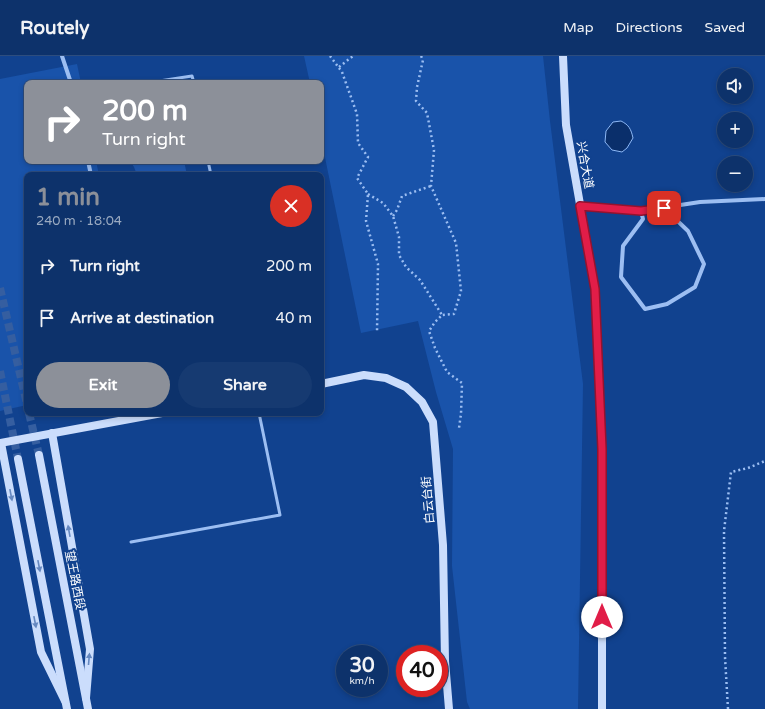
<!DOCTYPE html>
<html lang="en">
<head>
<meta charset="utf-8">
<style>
  :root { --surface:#0d326b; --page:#163a71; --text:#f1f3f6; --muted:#9aaac1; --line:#2d4d7e; --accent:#8c9099 }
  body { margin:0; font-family:"Varela Round","Noto Sans SC",sans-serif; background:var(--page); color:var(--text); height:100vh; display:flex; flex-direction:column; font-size:15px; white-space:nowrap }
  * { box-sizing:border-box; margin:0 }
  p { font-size:13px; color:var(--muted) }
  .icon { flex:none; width:22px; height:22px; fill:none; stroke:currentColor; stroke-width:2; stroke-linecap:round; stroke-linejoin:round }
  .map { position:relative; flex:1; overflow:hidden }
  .side { position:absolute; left:24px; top:116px; width:300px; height:244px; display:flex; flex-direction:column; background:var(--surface); border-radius:8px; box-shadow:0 2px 6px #0003,0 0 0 1px var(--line) }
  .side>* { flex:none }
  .hud { position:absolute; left:24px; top:24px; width:300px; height:84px; border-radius:8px; box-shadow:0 2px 6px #0003,0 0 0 1px var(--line); background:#8c9099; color:#fff; overflow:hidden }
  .fabs { position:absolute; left:717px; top:12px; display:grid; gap:8px }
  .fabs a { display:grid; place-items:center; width:36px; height:36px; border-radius:50%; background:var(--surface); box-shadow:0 2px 6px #0003,0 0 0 1px var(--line); font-size:20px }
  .speed { position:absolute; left:336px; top:589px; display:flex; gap:8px; font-size:20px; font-weight:700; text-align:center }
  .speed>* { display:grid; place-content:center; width:52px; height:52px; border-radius:50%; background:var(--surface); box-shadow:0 2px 6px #0003,0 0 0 1px var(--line); line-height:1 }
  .speed small { font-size:10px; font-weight:400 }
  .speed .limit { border:6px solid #d22; background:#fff; color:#111 }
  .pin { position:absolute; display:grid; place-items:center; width:34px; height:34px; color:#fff; margin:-17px; border-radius:8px; box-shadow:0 2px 6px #0006 }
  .me { position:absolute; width:44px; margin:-22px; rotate:0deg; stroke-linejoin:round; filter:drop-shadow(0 0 3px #0008) }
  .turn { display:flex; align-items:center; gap:14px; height:84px; padding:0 12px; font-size:18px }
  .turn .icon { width:52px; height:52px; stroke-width:2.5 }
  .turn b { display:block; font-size:28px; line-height:34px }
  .round { display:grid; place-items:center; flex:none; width:42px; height:42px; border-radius:21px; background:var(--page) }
  .summary { display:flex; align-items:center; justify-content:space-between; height:68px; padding:0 12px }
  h1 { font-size:24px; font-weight:700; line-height:30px; color:var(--accent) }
  .action { display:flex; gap:8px; margin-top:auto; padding:8px 12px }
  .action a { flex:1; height:46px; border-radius:24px; background:var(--accent); color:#fff; font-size:16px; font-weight:700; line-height:46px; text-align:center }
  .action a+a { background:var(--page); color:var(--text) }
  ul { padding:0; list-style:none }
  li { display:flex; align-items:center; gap:12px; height:52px; padding:0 12px }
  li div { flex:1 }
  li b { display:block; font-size:15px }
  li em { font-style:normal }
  header { display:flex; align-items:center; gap:24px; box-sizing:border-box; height:56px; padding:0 20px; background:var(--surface); border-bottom:1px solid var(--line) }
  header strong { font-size:19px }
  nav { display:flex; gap:22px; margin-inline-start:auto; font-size:14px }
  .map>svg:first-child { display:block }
</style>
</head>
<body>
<header>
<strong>Routely</strong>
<nav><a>Map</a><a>Directions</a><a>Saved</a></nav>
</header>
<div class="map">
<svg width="765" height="653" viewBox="0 0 765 653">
  <rect width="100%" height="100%" fill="#11428f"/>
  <g fill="#1953aa">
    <path d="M 304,0 L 543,0 L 550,65 L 583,328 L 578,653 L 470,653 L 467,646 L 452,510 L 453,393 L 436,336 L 418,265 L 361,277 L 321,82 L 321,27 L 310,27 Z"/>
    <path d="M 77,8 L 81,27 L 27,27 L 27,105 L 96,105 L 99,119 L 27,119 L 27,349 L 0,355 L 0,23 Z"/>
  </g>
  <path fill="#0a2f6b" stroke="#8db8f6" d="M 621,65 C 629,69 631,73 633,82 L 627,92 L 622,96 L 612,94 L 605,86 L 606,75 L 613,66 Z"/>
  <path fill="#1f58af" d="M 130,105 L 184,105 L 187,119 L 137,119 L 134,111 Z"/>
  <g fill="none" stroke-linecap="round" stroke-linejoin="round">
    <g stroke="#355ea0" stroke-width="8" stroke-dasharray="8 4" stroke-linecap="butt">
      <path d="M 0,232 L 27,348"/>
      <path d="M 0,315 L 18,403"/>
      <path d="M 29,357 L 39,399"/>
    </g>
    <g stroke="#9cbef2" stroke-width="2.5" stroke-dasharray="2 3" stroke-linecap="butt">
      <path d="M 330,0 L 342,16 L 357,58 L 358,87 L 368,101 L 357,122 L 368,138 L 366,165 L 378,208 L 377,277"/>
      <path d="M 421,0 L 423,4 L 417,31 L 416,45 L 427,57 L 434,94 L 431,130 L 456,187 L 461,235 L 454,258 L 442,259"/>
      <path d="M 339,11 L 353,0"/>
      <path d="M 368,138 L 383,147 L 393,160 L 399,181 L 399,199 L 406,211 L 420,224 L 442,259 L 435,266 L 429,275 L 435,292 L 447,316 L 462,327 L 461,358 L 459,372"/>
      <path d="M 393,160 L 397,154 L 402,140 L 431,130"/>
      <path d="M 728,653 L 725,601 L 724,475 L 731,416 L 748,412 L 765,405"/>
    </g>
    <g stroke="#9cbef2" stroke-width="3">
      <path d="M 146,27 L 192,20 L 194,27"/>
      <path d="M 208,105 L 211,119"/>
      <path d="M 131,486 L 280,459 L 259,357"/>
    </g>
    <g stroke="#9cbef2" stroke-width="4">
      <path d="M 62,0 L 71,27"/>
      <path d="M 88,105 L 91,119"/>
      <path d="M 581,150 L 641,155 L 700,146 L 765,143"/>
      <path d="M 641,155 L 643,163 L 623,190 L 621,221 L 645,253 L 667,248 L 695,231 L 704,208 L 688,175 L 664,152"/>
    </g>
    <g stroke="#cbddfc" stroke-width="8">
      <path d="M 563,0 L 566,69 L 595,233 L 602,393 L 602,653"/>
      <path d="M 321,328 L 364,319 L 386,322 L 406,331 L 422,346 L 433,366 L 443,489 L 445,605 L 449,653"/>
      <path d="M 52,377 L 90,593 L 86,642"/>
      <path d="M 0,387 L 162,357"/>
      <path d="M 1,387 L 41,596 L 65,645"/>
      <path d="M 39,399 L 88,653"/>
      <path d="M 18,403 L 67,653"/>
    </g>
  </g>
  <defs><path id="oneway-solid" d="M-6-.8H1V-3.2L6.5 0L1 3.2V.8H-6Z"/></defs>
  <g fill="#6588c0">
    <use href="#oneway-solid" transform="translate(11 439) rotate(79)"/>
    <use href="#oneway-solid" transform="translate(69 475) rotate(-100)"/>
    <use href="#oneway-solid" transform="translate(39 510) rotate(79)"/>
    <use href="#oneway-solid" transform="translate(35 566) rotate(79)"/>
    <use href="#oneway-solid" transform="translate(89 603) rotate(-85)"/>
  </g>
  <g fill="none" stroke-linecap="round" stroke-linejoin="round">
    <g stroke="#92132f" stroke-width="10">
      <path id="route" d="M 602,561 L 602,393 L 595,233 L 580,150 L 641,155 L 664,152"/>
    </g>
    <use href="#route" stroke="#e11d48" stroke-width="7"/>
  </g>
  <g text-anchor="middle" stroke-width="4" stroke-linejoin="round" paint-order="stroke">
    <g font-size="12" fill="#fff" stroke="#11428f">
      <text transform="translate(585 109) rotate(80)" y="4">兴合大道</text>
      <text transform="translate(428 444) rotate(-95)" y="4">白云台街</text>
      <text transform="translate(75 524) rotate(79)" y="4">望王路西段</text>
    </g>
  </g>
</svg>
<div class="fabs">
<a><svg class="icon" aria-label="sound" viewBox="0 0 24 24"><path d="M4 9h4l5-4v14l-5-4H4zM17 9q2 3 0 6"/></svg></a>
<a>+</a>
<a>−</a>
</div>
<div class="speed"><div>30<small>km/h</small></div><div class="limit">40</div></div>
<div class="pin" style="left:664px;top:152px;background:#d93025"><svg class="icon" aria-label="arrive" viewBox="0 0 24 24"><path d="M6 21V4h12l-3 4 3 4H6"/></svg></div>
<svg class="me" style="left:602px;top:561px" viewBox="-20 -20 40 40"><circle r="19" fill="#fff"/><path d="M0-13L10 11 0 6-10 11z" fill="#e11d48"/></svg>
<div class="hud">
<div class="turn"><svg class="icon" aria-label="right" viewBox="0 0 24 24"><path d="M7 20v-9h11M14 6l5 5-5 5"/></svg><div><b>200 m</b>Turn right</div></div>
</div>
<section class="side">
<div class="summary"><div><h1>1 min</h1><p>240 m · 18:04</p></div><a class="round" style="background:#d93025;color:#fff"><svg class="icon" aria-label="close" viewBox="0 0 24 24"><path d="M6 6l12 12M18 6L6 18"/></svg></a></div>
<ul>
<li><svg class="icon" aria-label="right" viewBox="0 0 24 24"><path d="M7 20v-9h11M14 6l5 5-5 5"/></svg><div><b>Turn right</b></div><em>200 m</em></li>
<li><svg class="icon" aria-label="arrive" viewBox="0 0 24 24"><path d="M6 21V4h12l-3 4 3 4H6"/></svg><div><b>Arrive at destination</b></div><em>40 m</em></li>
</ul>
<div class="action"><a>Exit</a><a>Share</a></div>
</section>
</div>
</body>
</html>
